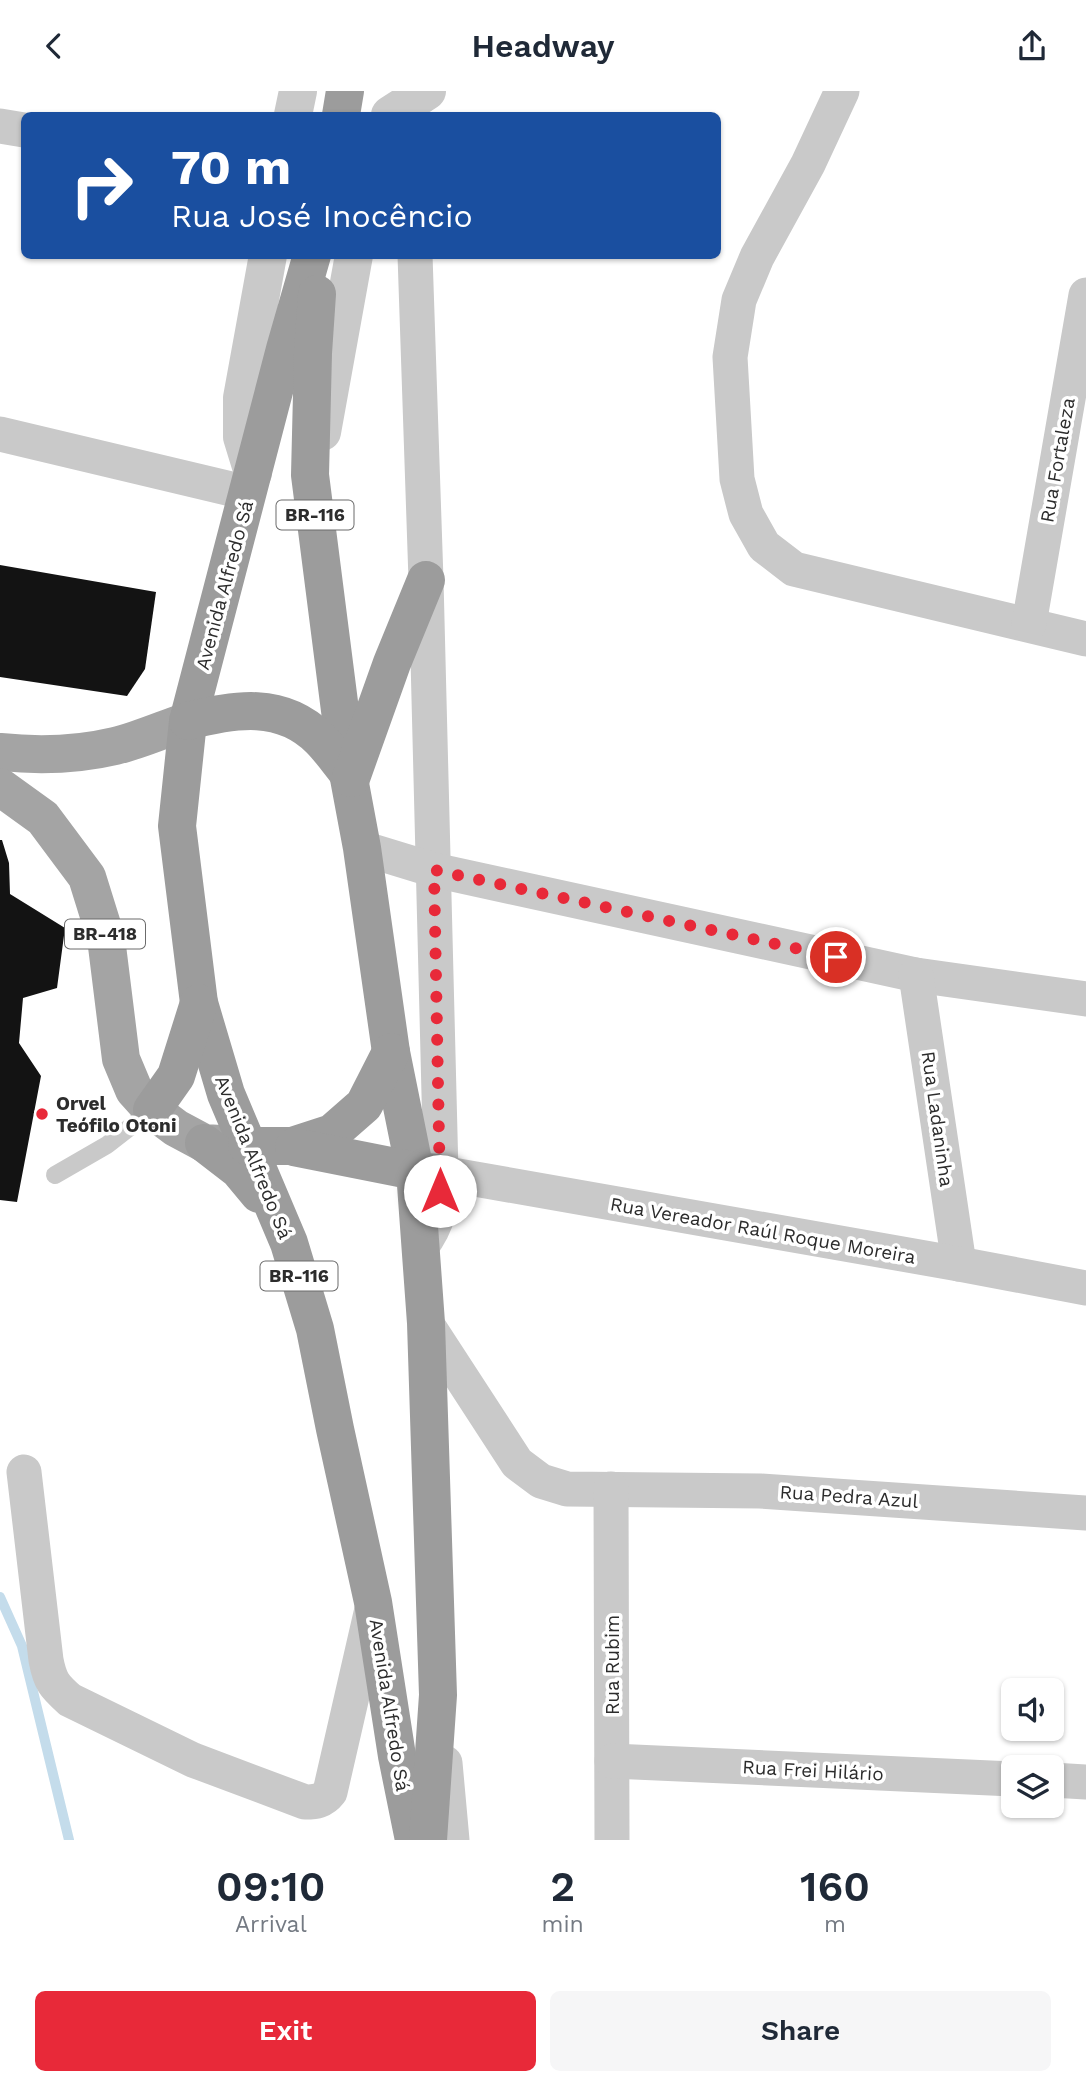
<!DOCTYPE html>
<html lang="en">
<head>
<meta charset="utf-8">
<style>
  :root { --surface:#fff; --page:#f6f6f7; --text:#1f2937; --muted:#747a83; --accent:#e82939 }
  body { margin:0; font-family:"Work Sans",sans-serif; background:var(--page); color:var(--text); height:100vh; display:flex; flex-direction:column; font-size:26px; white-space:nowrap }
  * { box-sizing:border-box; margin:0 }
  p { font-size:23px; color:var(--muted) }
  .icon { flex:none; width:38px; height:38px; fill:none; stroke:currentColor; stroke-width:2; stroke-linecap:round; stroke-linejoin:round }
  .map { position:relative; height:1749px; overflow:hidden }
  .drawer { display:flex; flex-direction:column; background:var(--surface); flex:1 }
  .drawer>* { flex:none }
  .banner { position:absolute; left:21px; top:21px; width:700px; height:147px; border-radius:10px; box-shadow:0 2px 5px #0004; background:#1a4fa0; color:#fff; overflow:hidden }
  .buttons { position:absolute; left:1001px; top:1587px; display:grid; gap:14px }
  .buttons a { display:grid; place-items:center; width:63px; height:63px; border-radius:10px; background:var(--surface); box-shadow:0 2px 5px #0004; font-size:35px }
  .pin { position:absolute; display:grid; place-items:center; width:60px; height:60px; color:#fff; margin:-30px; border:4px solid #fff; border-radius:50%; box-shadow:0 2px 7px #0007 }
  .me { position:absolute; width:77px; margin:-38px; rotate:0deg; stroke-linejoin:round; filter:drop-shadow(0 0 5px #0008) }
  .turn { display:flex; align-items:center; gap:24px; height:147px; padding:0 35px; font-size:32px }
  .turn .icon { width:91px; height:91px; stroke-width:2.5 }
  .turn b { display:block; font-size:49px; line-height:60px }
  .eta { display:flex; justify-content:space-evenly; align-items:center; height:119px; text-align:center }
  .eta b { font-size:42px; font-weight:600; line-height:49px }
  .primary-button { display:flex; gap:14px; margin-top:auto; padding:14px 35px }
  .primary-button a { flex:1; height:80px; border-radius:10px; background:var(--accent); color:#fff; font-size:28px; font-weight:600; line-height:80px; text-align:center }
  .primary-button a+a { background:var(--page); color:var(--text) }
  header { display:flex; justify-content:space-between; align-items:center; height:91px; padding:0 35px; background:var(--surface); font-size:32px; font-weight:600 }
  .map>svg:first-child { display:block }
</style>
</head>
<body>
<header><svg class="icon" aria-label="back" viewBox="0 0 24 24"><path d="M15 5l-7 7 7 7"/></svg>Headway<svg class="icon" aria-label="share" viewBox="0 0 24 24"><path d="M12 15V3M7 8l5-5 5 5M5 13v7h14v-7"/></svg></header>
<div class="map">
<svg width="1086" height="1749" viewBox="0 0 1086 1749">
  <rect width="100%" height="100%" fill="#fff"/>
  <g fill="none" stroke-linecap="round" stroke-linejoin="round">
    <path stroke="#c4dceb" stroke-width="10" d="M 0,1506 L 22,1555 L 69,1749"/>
  </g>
  <g fill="#131313">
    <path d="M 0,474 L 156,501 L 145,578 L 127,605 L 0,586 Z"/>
    <path d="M 0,749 L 2,749 L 9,772 L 10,803 L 65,837 L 57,897 L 23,907 L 19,952 L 41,985 L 17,1111 L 0,1109 Z"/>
  </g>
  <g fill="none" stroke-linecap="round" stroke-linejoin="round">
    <path stroke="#c9c9c9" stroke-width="18" d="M 55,1084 L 107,1054 L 152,1019"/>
    <g stroke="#c9c9c9" stroke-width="35">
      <path d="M 842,0 L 808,73 L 757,166 L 739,209 L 730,266 L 737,388 L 746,423 L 764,455 L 794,478 L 1086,548"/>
      <path d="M 0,35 L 24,39"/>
      <path d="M 415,164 L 426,489 L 441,1082 C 440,1115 441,1129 421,1156"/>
      <path d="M 0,343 L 248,402"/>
      <path d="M 1029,533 L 1086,204"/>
      <path d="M 362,757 L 434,779 L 916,884 L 1086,908"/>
      <path d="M 916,884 L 959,1173"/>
      <path d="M 441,1082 L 959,1173 L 1086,1197"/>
      <path d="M 426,1232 L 517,1372 L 541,1390 L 567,1398 L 760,1400 L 1086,1422"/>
      <path d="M 24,1381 L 46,1569 C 50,1590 54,1595 70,1609 L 193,1669 L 305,1711 C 316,1711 323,1710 330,1701 L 372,1518"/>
      <path d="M 611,1398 L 612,1749"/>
      <path d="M 612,1670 L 1013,1688"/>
      <path d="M 445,1672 L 452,1749"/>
      <path d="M 1052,1689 L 1086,1691"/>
    </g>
    <g stroke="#c9c9c9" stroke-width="38">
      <path d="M 293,24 L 298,0"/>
      <path d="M 390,24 L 427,0"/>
      <path d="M 322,341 L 354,164"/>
      <path d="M 253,382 L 242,346 L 242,307 L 268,164"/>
    </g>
    <g stroke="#a4a4a4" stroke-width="38">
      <path d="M 0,661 C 38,665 77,664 115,655 C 140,649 164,638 188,630"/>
      <path d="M 0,696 L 43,727 L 87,786 L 106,847 L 121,968 L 134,999 L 152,1019 L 176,1037 L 204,1052 L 236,1054"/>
    </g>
    <g stroke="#9c9c9c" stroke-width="38">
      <path d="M 341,24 L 345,0"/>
      <path d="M 312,164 L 285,258 L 188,630 L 177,735 L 199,912 L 226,1003 L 289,1152 L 315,1238 L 335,1338 L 373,1511 L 397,1665 L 414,1749"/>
      <path d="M 317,203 L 313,262 L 310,384 L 348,682 L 362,757 L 391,961 L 415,1080 L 426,1232 L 438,1604 L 428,1749"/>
      <path d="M 188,630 C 234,618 282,610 320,648 C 330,658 339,671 348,682"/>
      <path d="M 351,687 L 392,572 L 426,489"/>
      <path d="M 152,1019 L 176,985 L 199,912"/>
      <path d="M 204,1052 L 239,1079 L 259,1103"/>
      <path d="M 247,1055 L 292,1055 L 332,1042 L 364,1014 L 391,961"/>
      <path d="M 294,1056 L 415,1080 L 437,1082"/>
    </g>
  </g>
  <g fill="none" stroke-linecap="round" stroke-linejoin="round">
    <path stroke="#e82939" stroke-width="12" stroke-dasharray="0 21.6" d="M 440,1100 L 434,779 L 836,866"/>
  </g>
  <circle fill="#e82939" stroke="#fff" stroke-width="2.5" cx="42" cy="1023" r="7"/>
  <g text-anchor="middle" stroke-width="7" stroke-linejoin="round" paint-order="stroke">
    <g fill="#fff" stroke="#6b6b6b" stroke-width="2">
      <rect x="276.5" y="409.5" width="77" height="29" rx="5"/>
      <rect x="65" y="828.5" width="80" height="29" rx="5"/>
      <rect x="260.5" y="1170.5" width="77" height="29" rx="5"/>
    </g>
    <g font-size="18" font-weight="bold" fill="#2c2c2c">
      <text x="315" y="430">BR-116</text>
      <text x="105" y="849">BR-418</text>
      <text x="299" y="1191">BR-116</text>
    </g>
    <g font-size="19" fill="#2c2c2c" stroke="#fff">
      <text transform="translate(1057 369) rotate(-80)" y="7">Rua Fortaleza</text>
      <text transform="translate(224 494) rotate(-75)" y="7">Avenida Alfredo Sá</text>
      <text transform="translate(938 1028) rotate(82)" y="7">Rua Ladaninha</text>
      <text transform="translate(254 1066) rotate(68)" y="7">Avenida Alfredo Sá</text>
      <text transform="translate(763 1139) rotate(10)" y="7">Rua Vereador Raúl Roque Moreira</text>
      <text transform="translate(849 1405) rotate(4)" y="7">Rua Pedra Azul</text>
      <text transform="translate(612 1574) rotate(-90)" y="7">Rua Rubim</text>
      <text transform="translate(390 1614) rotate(81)" y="7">Avenida Alfredo Sá</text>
      <text transform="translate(813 1679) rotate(3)" y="7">Rua Frei Hilário</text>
    </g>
    <g font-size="19" font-weight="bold" fill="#2c2c2c" stroke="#fff" text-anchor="start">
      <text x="56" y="1019">Orvel<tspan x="56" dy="22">Teófilo Otoni</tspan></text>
    </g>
  </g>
</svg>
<div class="buttons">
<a><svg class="icon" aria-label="sound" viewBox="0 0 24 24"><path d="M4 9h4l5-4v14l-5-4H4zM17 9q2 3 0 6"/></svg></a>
<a><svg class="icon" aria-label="layers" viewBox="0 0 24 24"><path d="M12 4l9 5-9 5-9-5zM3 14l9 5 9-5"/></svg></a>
</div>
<div class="pin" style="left:836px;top:866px;background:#d93025"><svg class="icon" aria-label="arrive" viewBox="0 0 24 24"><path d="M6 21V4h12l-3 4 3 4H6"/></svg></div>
<svg class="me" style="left:440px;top:1100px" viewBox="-20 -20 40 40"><circle r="19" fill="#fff"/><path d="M0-13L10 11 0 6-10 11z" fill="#e82939"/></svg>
<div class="banner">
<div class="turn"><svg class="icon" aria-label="right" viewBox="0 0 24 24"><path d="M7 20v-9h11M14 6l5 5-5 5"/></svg><div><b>70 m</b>Rua José Inocêncio</div></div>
</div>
</div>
<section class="drawer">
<div class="eta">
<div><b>09:10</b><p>Arrival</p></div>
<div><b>2</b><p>min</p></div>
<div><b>160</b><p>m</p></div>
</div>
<div class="primary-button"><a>Exit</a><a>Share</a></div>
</section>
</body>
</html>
